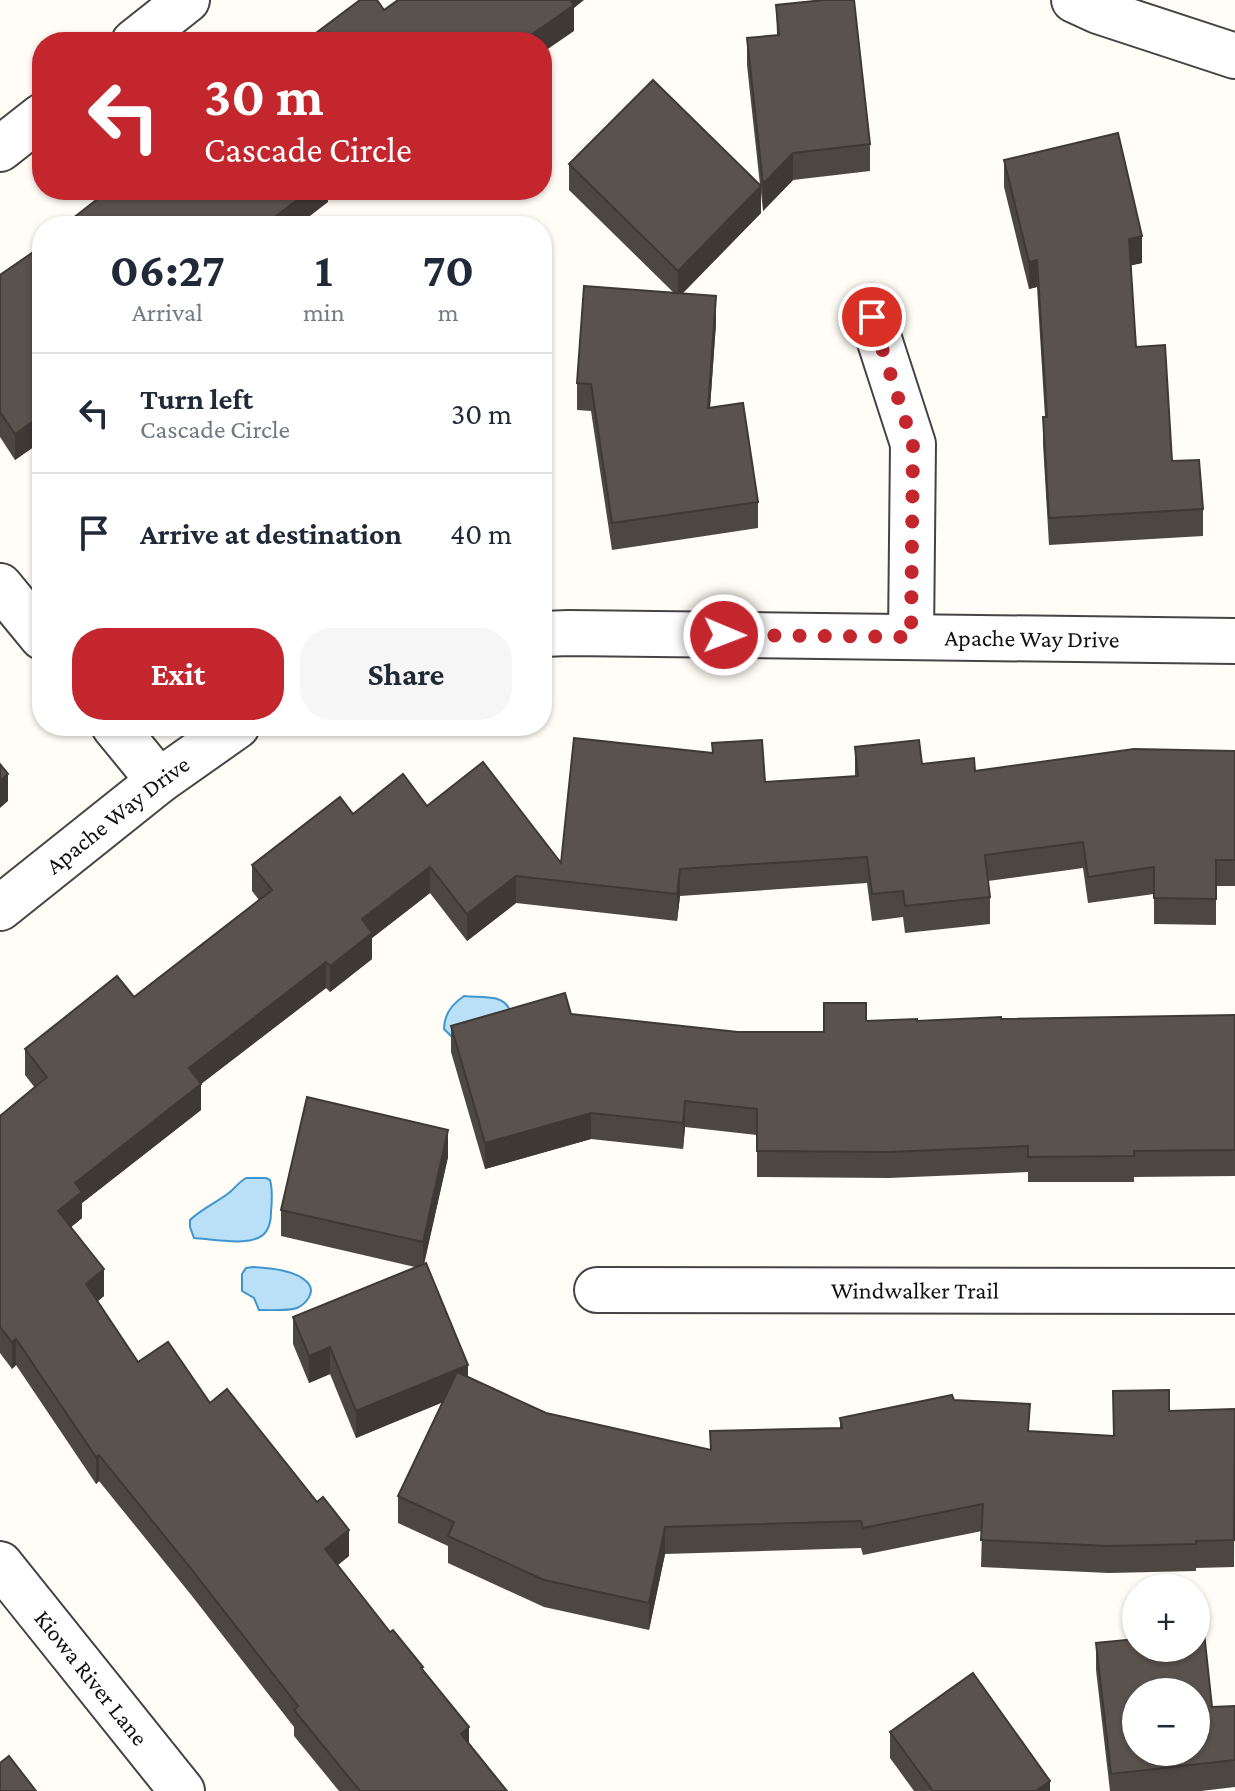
<!DOCTYPE html>
<html lang="en">
<head>
<meta charset="utf-8">
<style>
  :root { --surface:#fff; --page:#f6f6f7; --text:#1f2937; --muted:#747a83; --line:#e0e1e3; --accent:#c4262e }
  body { margin:0; font-family:"Crimson Pro",serif; background:var(--page); color:var(--text); height:100vh; display:flex; flex-direction:column; font-size:30px; white-space:nowrap }
  * { box-sizing:border-box; margin:0 }
  p { font-size:26px; color:var(--muted) }
  .icon { flex:none; width:44px; height:44px; fill:none; stroke:currentColor; stroke-width:2; stroke-linecap:round; stroke-linejoin:round }
  .map { position:relative; flex:1; overflow:hidden }
  .drawer { position:absolute; left:32px; top:216px; width:520px; height:520px; display:flex; flex-direction:column; background:var(--surface); border-radius:32px; box-shadow:0 2px 6px #0004 }
  .drawer>* { flex:none }
  .banner { position:absolute; left:32px; top:32px; width:520px; height:168px; border-radius:32px; box-shadow:0 2px 6px #0004; background:#c4262e; color:#fff; overflow:hidden }
  .tools { position:absolute; left:1122px; top:1574px; display:grid; gap:16px }
  .tools a { display:grid; place-items:center; width:88px; height:88px; border-radius:50%; background:var(--surface); box-shadow:0 2px 6px #0004; font-size:40px }
  .pin { position:absolute; display:grid; place-items:center; width:68px; height:68px; color:#fff; margin:-34px; border:4px solid #fff; border-radius:50%; box-shadow:0 2px 8px #0007 }
  .me { position:absolute; width:88px; margin:-44px; rotate:91deg; stroke-linejoin:round; filter:drop-shadow(0 0 6px #0008) }
  .turn { display:flex; align-items:center; gap:28px; height:168px; padding:0 40px; font-size:36px }
  .turn .icon { width:104px; height:104px; stroke-width:2.5 }
  .turn b { display:block; font-size:56px; line-height:68px }
  .eta { display:flex; justify-content:space-evenly; align-items:center; height:136px; text-align:center }
  .eta b { font-size:48px; font-weight:700; line-height:56px }
  .action { display:flex; gap:16px; margin-top:auto; padding:16px 40px }
  .action a { flex:1; height:92px; border-radius:32px; background:var(--accent); color:#fff; font-size:32px; font-weight:700; line-height:92px; text-align:center }
  .action a+a { background:var(--page); color:var(--text) }
  ul { padding:0; list-style:none }
  li { display:flex; align-items:center; gap:24px; height:120px; padding:0 40px; border-top:2px solid var(--line) }
  li div { flex:1 }
  li b { display:block; font-size:30px }
  li em { font-style:normal }
  .map>svg:first-child { display:block }
</style>
</head>
<body>
<div class="map">
<svg width="1235" height="1791" viewBox="0 0 1235 1791">
  <rect width="100%" height="100%" fill="#fffdf5"/>
  <g fill="#b9e0f7" stroke="#3f96cf" stroke-width="2">
    <path d="M 464,996 C 480,998 504,993 510,1011 L 452,1037 L 444,1029 C 444,1014 452,1004 464,996 Z"/>
    <path d="M 246,1178 L 266,1178 L 270,1180 C 273,1190 272,1201 271,1212 C 271,1218 270,1225 267,1230 C 257,1249 213,1239 194,1238 L 190,1227 L 190,1220 C 202,1208 218,1202 230,1192 C 236,1187 239,1182 246,1178 Z"/>
    <path d="M 253,1267 C 269,1268 297,1270 308,1283 C 316,1292 306,1304 297,1308 C 289,1311 267,1310 259,1310 L 254,1298 L 242,1291 L 242,1274 L 246,1268 Z"/>
  </g>
  <g fill="none" stroke-linecap="round" stroke-linejoin="round">
    <g stroke="#444" stroke-width="48">
      <g id="minor">
        <path d="M 1074,0 L 1098,11 L 1235,56"/>
        <path d="M 134,42 L 187,0"/>
        <path d="M 0,149 L 42,116"/>
        <path d="M 872,317 L 913,444 L 911,637"/>
        <path d="M 0,586 L 42,637"/>
        <path id="s1" d="M 542,634 L 569,633 L 1235,641"/>
        <path d="M 114,726 L 159,781"/>
        <path id="s2" d="M 0,908 L 159,781 L 237,726"/>
        <path id="s3" d="M 597,1290 L 1235,1291"/>
        <path id="s4" d="M 0,1564 L 182,1791"/>
      </g>
    </g>
    <use href="#minor" stroke="#fff" stroke-width="44"/>
  </g>
  <g fill="#4d4742">
    <path d="M 776,5 L 870,144 L 870,171 L 793,180 L 763,211 L 761,192 L 761,213 L 682,294 L 716,323 L 710,408 L 758,502 L 758,528 L 612,550 L 591,411 L 577,410 L 577,383 L 674,293 L 569,190 L 569,164 L 760,185 L 747,65 L 747,38 L 777,35 Z"/>
    <path d="M 1004,160 L 1142,263 L 1131,265 L 1136,347 L 1172,461 L 1203,509 L 1203,536 L 1049,545 L 1043,444 L 1043,417 L 1045,417 L 1037,287 L 1029,289 L 1004,187 Z"/>
    <path d="M 42,246 L 42,441 L 15,460 L 0,437 L 0,275 Z"/>
    <path d="M 712,743 L 765,782 L 855,776 L 855,747 L 922,764 L 975,771 L 1235,751 L 1235,886 L 1216,886 L 1216,925 L 1154,924 L 1154,894 L 1088,903 L 1083,868 L 988,881 L 990,897 L 990,924 L 905,933 L 903,917 L 872,921 L 867,883 L 680,896 L 677,921 L 516,903 L 467,941 L 430,893 L 372,938 L 372,959 L 330,992 L 326,988 L 201,1084 L 201,1110 L 82,1203 L 82,1218 L 71,1227 L 104,1296 L 98,1301 L 138,1362 L 210,1403 L 349,1556 L 338,1565 L 390,1632 L 423,1670 L 469,1744 L 507,1791 L 339,1791 L 294,1736 L 294,1727 L 192,1596 L 99,1481 L 96,1484 L 16,1365 L 12,1369 L 0,1353 L 0,1116 L 35,1088 L 25,1075 L 25,1049 L 134,997 L 259,900 L 252,891 L 252,865 L 353,814 L 427,806 L 561,863 L 712,753 Z"/>
    <path d="M 571,1014 L 738,1032 L 824,1032 L 866,1021 L 1235,1015 L 1235,1176 L 1134,1177 L 1134,1182 L 1028,1182 L 1028,1172 L 889,1178 L 757,1177 L 757,1135 L 685,1127 L 683,1149 L 591,1139 L 485,1169 L 451,1052 L 451,1026 Z"/>
    <path d="M 448,1157 L 424,1263 L 468,1377 L 546,1413 L 710,1450 L 840,1428 L 840,1418 L 954,1400 L 1030,1431 L 1113,1436 L 1169,1411 L 1235,1409 L 1234,1567 L 1196,1568 L 1196,1571 L 1109,1573 L 981,1567 L 982,1531 L 863,1555 L 861,1548 L 665,1554 L 649,1630 L 544,1607 L 448,1563 L 448,1546 L 398,1523 L 398,1496 L 442,1402 L 356,1438 L 330,1374 L 309,1383 L 293,1344 L 293,1317 L 415,1267 L 281,1236 L 281,1210 Z"/>
    <path d="M 1096,1643 L 1212,1707 L 1235,1706 L 1235,1787 L 1201,1791 L 1110,1791 L 1096,1670 Z"/>
    <path d="M 890,1732 L 1050,1791 L 914,1791 L 890,1758 Z"/>
  </g>
  <g fill="#3f3936">
    <path d="M 563,0 L 584,0 L 574,8 L 574,31 L 542,53 L 542,42 L 521,42 Z"/>
    <path d="M 793,153 L 793,180 L 763,211 L 763,184 Z"/>
    <path d="M 761,186 L 761,213 L 678,298 L 678,271 Z"/>
    <path d="M 310,190 L 328,190 L 328,202 L 297,226 L 263,226 Z"/>
    <path d="M 1142,236 L 1142,263 L 1129,266 L 1129,239 Z"/>
    <path d="M 1037,260 L 1037,287 L 1029,289 L 1029,262 Z"/>
    <path d="M 716,296 L 716,323 L 708,435 L 708,408 Z"/>
    <path d="M 42,415 L 42,441 L 15,460 L 15,434 Z"/>
    <path d="M 8,774 L 8,801 L 0,808 L 0,781 Z"/>
    <path d="M 430,867 L 430,893 L 372,938 L 372,959 L 330,992 L 330,966 L 362,919 Z"/>
    <path d="M 680,869 L 680,896 L 677,921 L 677,894 Z"/>
    <path d="M 516,876 L 516,903 L 467,941 L 467,914 Z"/>
    <path d="M 326,962 L 326,988 L 201,1084 L 201,1110 L 82,1203 L 82,1218 L 58,1238 L 58,1211 L 75,1183 L 189,1068 Z"/>
    <path d="M 685,1101 L 685,1127 L 683,1149 L 683,1123 Z"/>
    <path d="M 591,1113 L 591,1139 L 485,1169 L 485,1143 Z"/>
    <path d="M 448,1130 L 448,1157 L 423,1269 L 423,1242 Z"/>
    <path d="M 104,1269 L 104,1296 L 86,1310 L 86,1284 Z"/>
    <path d="M 16,1339 L 16,1365 L 12,1369 L 12,1342 Z"/>
    <path d="M 330,1347 L 330,1374 L 309,1383 L 309,1356 Z"/>
    <path d="M 468,1365 L 468,1392 L 356,1438 L 356,1411 Z"/>
    <path d="M 99,1455 L 99,1481 L 96,1484 L 96,1457 Z"/>
    <path d="M 665,1527 L 665,1554 L 649,1630 L 649,1603 Z"/>
    <path d="M 349,1530 L 349,1556 L 325,1575 L 325,1549 Z"/>
    <path d="M 469,1727 L 469,1754 L 461,1734 Z"/>
    <path d="M 1050,1781 L 1050,1791 L 1036,1791 Z"/>
  </g>
  <g fill="#5a524d" stroke="#3f3936" stroke-width="2" fill-rule="evenodd">
    <path d="M 360,0 L 377,0 L 384,10 L 398,0 L 570,0 L 574,5 L 521,42 L 304,42 Z"/>
    <path d="M 824,0 L 854,0 L 870,144 L 793,153 L 763,184 L 747,38 L 779,35 L 776,5 Z"/>
    <path d="M 653,80 L 761,186 L 678,271 L 569,164 Z"/>
    <path d="M 1118,133 L 1142,236 L 1129,239 L 1136,347 L 1165,345 L 1172,461 L 1199,460 L 1203,509 L 1049,518 L 1043,417 L 1047,417 L 1037,260 L 1029,262 L 1004,160 Z"/>
    <path d="M 109,190 L 310,190 L 263,226 L 63,226 Z"/>
    <path d="M 42,246 L 42,415 L 15,434 L 0,412 L 0,275 Z"/>
    <path d="M 584,286 L 716,296 L 708,408 L 743,403 L 758,502 L 612,523 L 591,384 L 577,383 Z"/>
    <path d="M 574,738 L 713,753 L 712,743 L 762,740 L 765,782 L 858,776 L 855,747 L 919,740 L 922,764 L 974,758 L 975,771 L 1134,749 L 1235,751 L 1235,860 L 1216,860 L 1216,899 L 1154,898 L 1154,867 L 1088,877 L 1083,842 L 985,855 L 990,897 L 905,906 L 903,891 L 872,894 L 867,857 L 680,869 L 677,894 L 516,876 L 467,914 L 430,867 L 362,919 L 372,933 L 330,966 L 326,962 L 189,1068 L 201,1084 L 75,1183 L 82,1192 L 58,1211 L 104,1269 L 86,1284 L 138,1362 L 168,1342 L 210,1403 L 227,1389 L 317,1502 L 323,1497 L 349,1530 L 325,1549 L 390,1632 L 393,1630 L 423,1667 L 421,1668 L 469,1727 L 461,1734 L 507,1791 L 360,1791 L 294,1710 L 298,1706 L 192,1570 L 99,1455 L 96,1457 L 16,1339 L 12,1342 L 0,1327 L 0,1116 L 47,1077 L 25,1049 L 117,976 L 134,997 L 272,890 L 252,865 L 340,797 L 353,814 L 403,774 L 427,806 L 483,762 L 561,863 Z"/>
    <path d="M 0,764 L 8,774 L 0,781 Z"/>
    <path d="M 565,993 L 571,1014 L 738,1032 L 824,1032 L 824,1003 L 866,1003 L 866,1021 L 917,1019 L 917,1021 L 1001,1017 L 1001,1019 L 1235,1015 L 1235,1150 L 1134,1151 L 1134,1156 L 1028,1157 L 1028,1146 L 889,1152 L 757,1151 L 757,1109 L 685,1101 L 683,1123 L 591,1113 L 485,1143 L 451,1026 Z"/>
    <path d="M 307,1097 L 448,1130 L 423,1242 L 281,1210 Z"/>
    <path d="M 426,1263 L 468,1365 L 356,1411 L 330,1347 L 309,1356 L 293,1317 Z"/>
    <path d="M 457,1372 L 546,1413 L 711,1450 L 710,1431 L 842,1428 L 840,1418 L 952,1395 L 954,1400 L 1030,1404 L 1028,1431 L 1114,1436 L 1113,1391 L 1169,1390 L 1169,1411 L 1235,1409 L 1234,1540 L 1196,1541 L 1196,1544 L 1109,1546 L 981,1540 L 983,1504 L 863,1528 L 861,1521 L 665,1527 L 649,1603 L 544,1580 L 448,1536 L 454,1522 L 398,1496 Z"/>
    <path d="M 1204,1632 L 1212,1707 L 1235,1706 L 1235,1760 L 1111,1774 L 1096,1643 L 1136,1639 L 1136,1648 L 1196,1648 L 1196,1633 ZM 1136,1692 L 1196,1692 L 1196,1752 L 1136,1752 Z"/>
    <path d="M 973,1673 L 1050,1781 L 1036,1791 L 933,1791 L 890,1732 Z"/>
    <path d="M 9,1756 L 36,1791 L 0,1791 L 0,1763 Z"/>
  </g>
  <g fill="none" stroke-linecap="round" stroke-linejoin="round">
    <path stroke="#c4262e" stroke-width="14" stroke-dasharray="0 25.2" d="M 724,635 L 911,637 L 913,444 L 872,317"/>
  </g>
  <g text-anchor="middle" stroke-width="8" stroke-linejoin="round" paint-order="stroke">
    <g font-size="24" fill="#111" stroke="#fff">
      <text dy="8" stroke="none"><textPath href="#s1" startOffset="490">Apache Way Drive</textPath></text>
      <text dy="8" stroke="none"><textPath href="#s2" startOffset="150">Apache Way Drive</textPath></text>
      <text dy="8" stroke="none"><textPath href="#s3" startOffset="318">Windwalker Trail</textPath></text>
      <text dy="8" stroke="none"><textPath href="#s4" startOffset="146">Kiowa River Lane</textPath></text>
    </g>
  </g>
</svg>
<div class="tools">
<a>+</a>
<a>−</a>
</div>
<div class="pin" style="left:872px;top:317px;background:#d93025"><svg class="icon" aria-label="arrive" viewBox="0 0 24 24"><path d="M6 21V4h12l-3 4 3 4H6"/></svg></div>
<svg class="me" style="left:724px;top:635px" viewBox="-20 -20 40 40"><circle r="17" fill="#c4262e" stroke="#fff" stroke-width="3"/><path d="M0-11L8 9 0 5-8 9z" fill="#fff"/></svg>
<div class="banner">
<div class="turn"><svg class="icon" aria-label="left" viewBox="0 0 24 24"><path d="M17 20v-9H6M10 6l-5 5 5 5"/></svg><div><b>30 m</b>Cascade Circle</div></div>
</div>
<section class="drawer">
<div class="eta">
<div><b>06:27</b><p>Arrival</p></div>
<div><b>1</b><p>min</p></div>
<div><b>70</b><p>m</p></div>
</div>
<ul>
<li><svg class="icon" aria-label="left" viewBox="0 0 24 24"><path d="M17 20v-9H6M10 6l-5 5 5 5"/></svg><div><b>Turn left</b><p>Cascade Circle</p></div><em>30 m</em></li>
<li><svg class="icon" aria-label="arrive" viewBox="0 0 24 24"><path d="M6 21V4h12l-3 4 3 4H6"/></svg><div><b>Arrive at destination</b></div><em>40 m</em></li>
</ul>
<div class="action"><a>Exit</a><a>Share</a></div>
</section>
</div>
</body>
</html>
